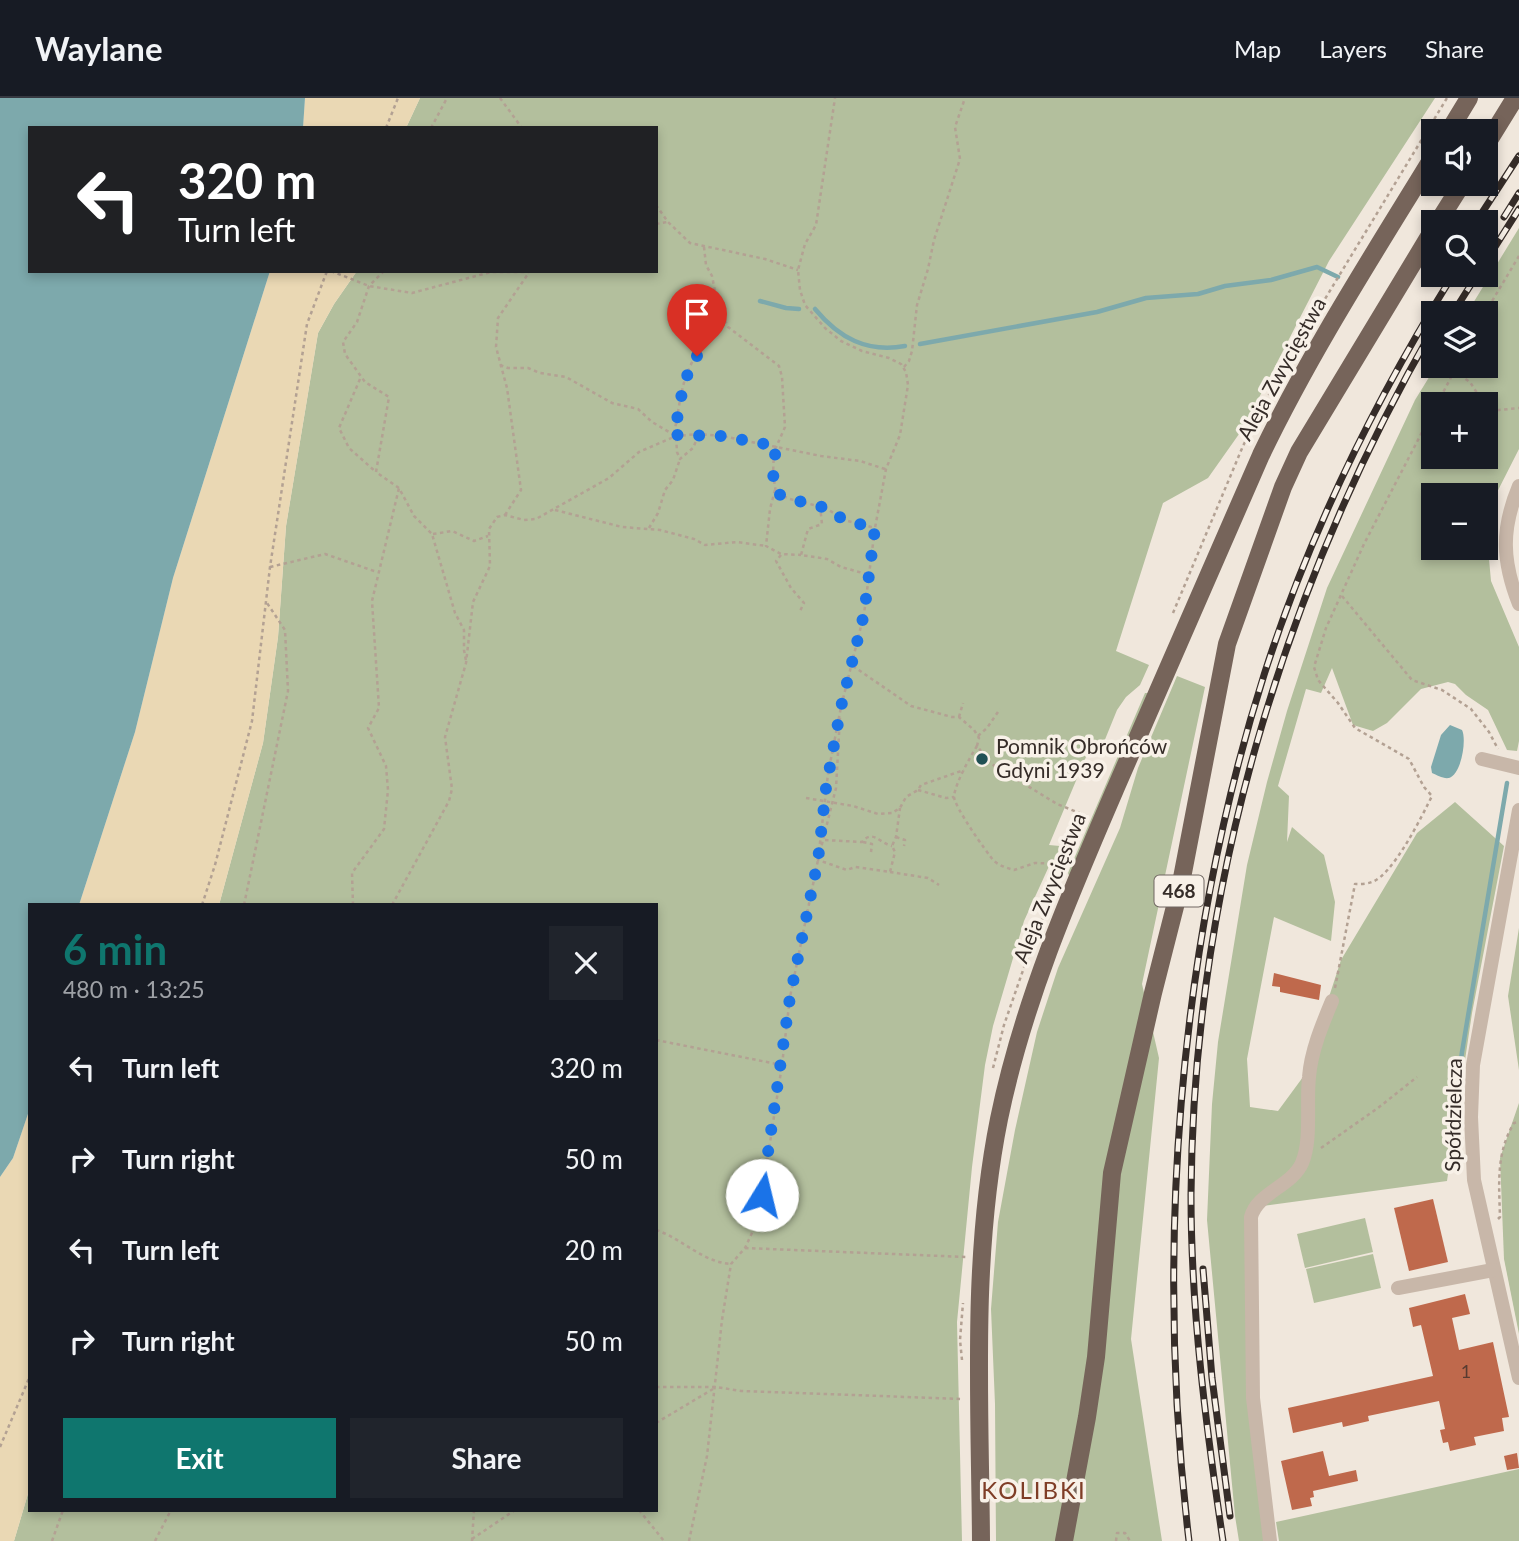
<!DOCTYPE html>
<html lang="en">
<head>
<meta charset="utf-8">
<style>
  :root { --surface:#171b24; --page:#20242c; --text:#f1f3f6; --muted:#9ea1a6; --line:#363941; --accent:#0f766e }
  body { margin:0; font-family:Lato,sans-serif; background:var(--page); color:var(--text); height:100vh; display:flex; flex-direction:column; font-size:26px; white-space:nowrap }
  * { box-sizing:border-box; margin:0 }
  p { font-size:23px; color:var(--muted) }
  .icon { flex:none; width:38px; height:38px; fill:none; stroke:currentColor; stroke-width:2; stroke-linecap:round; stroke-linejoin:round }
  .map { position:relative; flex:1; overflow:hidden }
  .panel { position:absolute; left:28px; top:805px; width:630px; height:609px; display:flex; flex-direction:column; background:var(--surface); border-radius:0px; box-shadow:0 4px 10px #0003 }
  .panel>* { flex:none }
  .banner { position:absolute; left:28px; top:28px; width:630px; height:147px; border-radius:0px; box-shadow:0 4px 10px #0003; background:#202124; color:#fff; overflow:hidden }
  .controls { position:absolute; left:1421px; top:21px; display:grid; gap:14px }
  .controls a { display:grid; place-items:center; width:77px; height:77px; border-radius:0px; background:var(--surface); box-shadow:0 4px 10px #0003; font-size:35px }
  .pin { position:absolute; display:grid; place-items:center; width:60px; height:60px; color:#fff; margin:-72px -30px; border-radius:50% 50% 50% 0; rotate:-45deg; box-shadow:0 0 7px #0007 }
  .pin .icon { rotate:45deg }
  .me { position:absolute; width:77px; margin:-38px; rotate:9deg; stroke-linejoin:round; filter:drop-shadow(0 0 5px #0008) }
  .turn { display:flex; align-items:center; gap:24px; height:147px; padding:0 35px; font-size:32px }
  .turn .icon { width:91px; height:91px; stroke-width:2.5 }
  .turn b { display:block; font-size:49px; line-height:60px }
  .round { display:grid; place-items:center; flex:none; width:74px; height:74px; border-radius:0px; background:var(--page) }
  .head { display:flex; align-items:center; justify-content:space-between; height:119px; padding:0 35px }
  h1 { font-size:42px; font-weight:700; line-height:52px; color:var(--accent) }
  .primary-button { display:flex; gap:14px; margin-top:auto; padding:14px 35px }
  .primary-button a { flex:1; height:80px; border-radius:0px; background:var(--accent); color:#fff; font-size:28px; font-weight:700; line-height:80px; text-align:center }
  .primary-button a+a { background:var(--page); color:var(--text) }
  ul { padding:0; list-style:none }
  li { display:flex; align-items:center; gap:21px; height:91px; padding:0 35px }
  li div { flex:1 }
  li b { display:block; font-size:26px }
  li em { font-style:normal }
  header { display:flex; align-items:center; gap:42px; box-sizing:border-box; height:98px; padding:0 35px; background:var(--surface); border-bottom:2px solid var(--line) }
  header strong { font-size:33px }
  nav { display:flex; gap:38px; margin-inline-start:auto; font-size:24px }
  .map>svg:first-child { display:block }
</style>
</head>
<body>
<header>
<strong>Waylane</strong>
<nav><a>Map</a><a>Layers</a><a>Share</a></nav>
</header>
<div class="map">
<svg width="1519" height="1443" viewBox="0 0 1519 1443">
  <rect width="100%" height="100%" fill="#f0e7dc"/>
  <g fill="#b3bf9d" fill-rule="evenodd">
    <path d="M 420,0 L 1435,0 L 1329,163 L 1244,329 L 1208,380 L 1163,405 L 1116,553 L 1149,567 L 1140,587 L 1126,599 L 1117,612 L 1104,644 L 1091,647 L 1049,747 L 1060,748 L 1057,767 L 1050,766 L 1024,823 L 993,928 L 985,967 L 972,1069 L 957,1224 L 962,1443 L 14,1443 L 30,1389 L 30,1412 L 656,1412 L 656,807 L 219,807 L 263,645 L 278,539 L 286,428 L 318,235 L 334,206 L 357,173 L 656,173 L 656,30 L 406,30 Z"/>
    <path d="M 1519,130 L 1519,351 L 1486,416 L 1486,397 L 1433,397 L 1433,450 L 1486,450 L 1486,428 L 1491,483 L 1519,549 L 1519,643 L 1517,653 L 1507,652 L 1488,612 L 1466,597 L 1455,586 L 1448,584 L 1421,591 L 1387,625 L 1373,633 L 1353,627 L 1332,570 L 1321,595 L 1306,591 L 1278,688 L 1289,698 L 1287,744 L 1292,729 L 1324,757 L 1335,804 L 1331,843 L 1274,819 L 1247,961 L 1250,1009 L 1278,1013 L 1303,979 L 1341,862 L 1417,735 L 1455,704 L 1504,748 L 1472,915 L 1447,1083 L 1255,1109 L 1248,1120 L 1268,1443 L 1239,1443 L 1235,1418 L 1207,1122 L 1212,1006 L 1218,944 L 1247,767 L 1267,684 L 1287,613 L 1327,490 L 1415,302 L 1436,268 L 1486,268 L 1486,215 L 1467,215 ZM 1433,306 L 1486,306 L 1486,359 L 1433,359 Z"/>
    <path d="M 1177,578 L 1205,589 L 1142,886 L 1159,960 L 1131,1241 L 1162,1443 L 996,1443 L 995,1306 L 991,1211 L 998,1124 L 1015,1032 L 1037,934 L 1058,870 L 1120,730 L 1138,670 Z"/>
    <path d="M 1145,595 L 1148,595 L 1070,781 L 1068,775 Z"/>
    <path d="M 1519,830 L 1519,972 L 1508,898 Z"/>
    <path d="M 1519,1005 L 1519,1236 L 1504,1161 L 1500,1060 Z"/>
    <path d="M 1365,1120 L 1373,1154 L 1305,1170 L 1297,1136 Z"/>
    <path d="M 1373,1156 L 1381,1190 L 1314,1205 L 1306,1171 Z"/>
    <path d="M 1519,1371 L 1519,1443 L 1279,1443 L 1276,1424 Z"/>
  </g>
  <g fill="#ead8b4">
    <path d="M 305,0 L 420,0 L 406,30 L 303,30 Z"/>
    <path d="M 270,173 L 357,173 L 334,206 L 318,235 L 286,428 L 278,539 L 263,645 L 219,807 L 79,807 L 135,634 L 173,480 Z"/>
    <path d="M 30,1010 L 30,1389 L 14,1443 L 0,1443 L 0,1079 L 13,1060 Z"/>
  </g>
  <g fill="#7da9ac">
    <path d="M 0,0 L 305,0 L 303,30 L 30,30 L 30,173 L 270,173 L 173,480 L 135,634 L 79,807 L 30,807 L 30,1010 L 13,1060 L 0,1079 Z"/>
    <path d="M 1450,627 L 1462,632 C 1467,642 1461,677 1449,680 C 1443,681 1437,677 1432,675 L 1431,669 L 1441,637 Z"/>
  </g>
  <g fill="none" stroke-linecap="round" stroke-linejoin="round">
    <g stroke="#7da9ac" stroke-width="4.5">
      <path d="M 760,203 L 786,210 L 799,211"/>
      <path d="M 815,211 C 839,240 867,255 905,248"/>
      <path d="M 920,246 L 1097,214 L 1146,200 L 1198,196 L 1225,188 L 1271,182 L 1317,169 L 1338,179"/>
      <path d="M 1454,1069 L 1455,1009 L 1462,954 L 1507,685"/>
    </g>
  </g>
  <g fill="#bf694c">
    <path d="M 1274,875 L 1321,887 L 1319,902 L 1280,894 L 1280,889 L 1272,888 Z"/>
    <path d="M 1433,1101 L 1448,1164 L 1409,1173 L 1394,1110 Z"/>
    <path d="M 1465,1196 L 1470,1216 L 1452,1220 L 1459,1252 L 1493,1244 L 1509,1319 L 1502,1320 L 1504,1333 L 1474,1339 L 1476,1347 L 1450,1353 L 1448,1344 L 1443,1345 L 1440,1332 L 1445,1331 L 1439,1303 L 1368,1318 L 1369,1323 L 1343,1329 L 1342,1324 L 1293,1335 L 1288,1310 L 1433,1278 L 1421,1227 L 1413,1229 L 1409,1210 Z"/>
    <path d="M 1323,1353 L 1329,1378 L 1356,1372 L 1358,1383 L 1313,1393 L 1314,1399 L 1310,1400 L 1312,1408 L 1292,1412 L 1281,1363 Z"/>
    <path d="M 1517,1355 L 1519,1370 L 1507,1372 L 1504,1358 Z"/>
  </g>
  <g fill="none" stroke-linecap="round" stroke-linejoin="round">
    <g stroke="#b3a193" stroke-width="2.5" stroke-dasharray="3.5 3.5" stroke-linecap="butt">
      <path d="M 500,0 L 522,30"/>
      <path d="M 386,30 L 398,0"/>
      <path d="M 431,30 L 447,0"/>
      <path d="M 656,107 L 668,124 L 690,145 L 765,161 L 798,172"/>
      <path d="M 656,126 L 667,124"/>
      <path d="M 704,149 L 706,167 L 712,178 L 718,208 L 728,229 L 779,268 L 782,279 L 785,329 L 774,354 L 773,376 L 776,395 L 790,401 L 826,410 L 844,422 L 875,430"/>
      <path d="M 331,173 L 369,188 L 412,195 L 491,174 L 529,174"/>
      <path d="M 384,173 L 369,188 L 357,224 L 343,244 L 345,256 L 365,284 L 389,299 L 376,374 L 399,390 L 414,418 L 432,436 L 455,515 L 464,532 L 464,552 L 466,563"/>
      <path d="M 1485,215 L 1519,158"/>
      <path d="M 500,267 L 508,270 L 528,270 L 540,275 L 566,279 L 612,305 L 638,311 L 652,324 L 676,338 L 677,354 L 680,361 L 693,350 L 699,336"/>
      <path d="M 904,269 L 909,263 L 912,253 L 917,207 L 928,171 L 934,142 L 960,61 L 955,29 L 965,0"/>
      <path d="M 1454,273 L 1470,284 L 1484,306"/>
      <path d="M 360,281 L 339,330 L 349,350 L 376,374"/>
      <path d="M 1437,306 L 1457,268"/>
      <path d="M 1486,308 L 1489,313 L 1519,310"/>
      <path d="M 674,335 C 679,314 680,290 689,271 C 698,249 713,235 717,211"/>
      <path d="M 775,392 L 770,411 L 766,448 L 781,456 L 801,457"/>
      <path d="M 820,408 L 822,426 L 808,431 L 801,457 L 827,461 L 841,469 L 870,477"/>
      <path d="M 555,412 L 622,429 L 660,432 L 694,441 L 705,447 L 737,444 L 766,448"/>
      <path d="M 505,417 L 521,392 L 507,290 L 496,249 L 498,220 L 530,173"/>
      <path d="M 649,430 L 658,415 L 665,392 L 673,382 L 680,361"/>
      <path d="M 433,436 L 452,433 L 474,443 L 488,438"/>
      <path d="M 781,457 L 776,463 L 791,490 L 804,505 L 799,515"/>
      <path d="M 270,469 L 325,456 L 377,474"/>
      <path d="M 1342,498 L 1412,582 L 1442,592 L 1471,611 L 1489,634 L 1498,651"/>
      <path d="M 1173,515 L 1243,348 L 1280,275 L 1447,0"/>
      <path d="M 853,568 L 911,608 L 952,619 L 959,619 L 974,632 L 979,640 L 977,648 L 990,665 L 1057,706 L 1087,718"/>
      <path d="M 959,619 L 963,605"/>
      <path d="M 978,638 L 987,630 L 1000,611"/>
      <path d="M 977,648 C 969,661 956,684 954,698 C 953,707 987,755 994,763 C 1000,768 1007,770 1014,772 L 1035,765 L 1062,766"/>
      <path d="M 918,692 L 946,700 L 954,699"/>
      <path d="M 806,700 L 853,708 L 878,716 L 892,715 L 900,710 L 906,699 L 918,692 L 921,687 L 964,672"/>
      <path d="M 896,739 L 905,742 L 904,748"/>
      <path d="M 825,742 L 862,744 C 873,731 879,745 892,748"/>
      <path d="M 863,744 L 872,746 L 871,754"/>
      <path d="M 820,754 L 836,690 L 840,619"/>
      <path d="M 818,760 L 818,762 L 847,772 L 855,769 L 890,774 L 895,754 L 892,748 L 896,739 L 900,710"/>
      <path d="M 890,774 L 928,780 L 939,787"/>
      <path d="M 202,807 L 215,767 L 252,623 L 270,469 L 307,226 L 327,173"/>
      <path d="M 244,807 L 288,593 L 285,532 L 267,505"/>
      <path d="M 353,807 L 352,775 L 384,731 L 388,692 L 386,668 L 368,630 L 379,610 L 372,503 L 399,390"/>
      <path d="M 392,807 L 449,703 L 452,691 L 445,639 L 466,565 L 473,504 L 490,468 L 489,431 L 497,419 L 505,417 L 524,422 L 536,421 L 609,380 L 639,354 L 676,338 L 699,336 L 722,338 L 821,358 L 860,363 L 885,371"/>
      <path d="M 1335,890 L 1355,786 C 1360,786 1367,786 1372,784 C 1393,777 1422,718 1432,698 L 1424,689 L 1409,661 L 1355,630 L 1338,605 L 1318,582 L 1314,569 L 1326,530 L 1364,446 L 1433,313"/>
      <path d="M 656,942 L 782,967"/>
      <path d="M 993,970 L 1004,927 L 1029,855 L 1056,788"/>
      <path d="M 1321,1050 L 1378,1010 L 1417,979"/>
      <path d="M 1498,1121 L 1500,1119 C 1499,1085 1496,1055 1514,1025 L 1519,1024"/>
      <path d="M 656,1132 C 683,1141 702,1164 731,1166"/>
      <path d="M 745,1150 L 966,1159"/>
      <path d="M 962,1262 L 960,1242 L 963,1205"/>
      <path d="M 656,1289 L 716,1289 L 741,1293 L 963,1301"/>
      <path d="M 656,1325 L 713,1291"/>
      <path d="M 0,1349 L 30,1278"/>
      <path d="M 639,1412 L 664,1443"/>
      <path d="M 472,1441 L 515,1412"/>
      <path d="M 52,1443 L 63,1412"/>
      <path d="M 155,1443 L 171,1412"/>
      <path d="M 472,1443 L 474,1412"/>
      <path d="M 689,1443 L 707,1358 L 722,1222 L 731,1166 L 745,1150 L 758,1122 L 782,967 L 790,899 L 818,762 L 828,676 L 841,609 L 864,516 L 875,430 L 886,371 L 900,337 L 908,287 L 906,274 L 901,266 L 889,260 L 862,253 L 841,243 L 825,230 L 805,207 L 800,192 L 798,172 L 805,146 L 816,127 L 835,0"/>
      <path d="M 1116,1443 L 1117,1435 L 1125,1435 L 1130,1443"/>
    </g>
    <g stroke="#c8b7a9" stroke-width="14">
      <path d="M 1519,388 C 1501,431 1502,463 1519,506"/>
      <path d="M 1482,661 L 1519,670"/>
      <path d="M 1519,712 L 1473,967 L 1471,1019 L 1474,1082 L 1519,1280"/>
      <path d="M 1398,1190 L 1493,1172"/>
      <path d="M 1270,1443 L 1253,1300 L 1251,1119 C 1257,1095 1292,1088 1302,1065 C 1312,1042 1306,1005 1309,979 C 1311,953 1322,927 1332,903"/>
    </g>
    <g stroke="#76645a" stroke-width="18">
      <path d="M 1449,33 L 1469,0"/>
      <path d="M 1486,47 L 1515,0"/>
      <path d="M 1438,124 L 1462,86"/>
      <path d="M 981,1443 C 980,1302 971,1160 999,1021 C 1023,904 1070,796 1117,687 C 1165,577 1213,467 1261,357 C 1311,253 1373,157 1433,59"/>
      <path d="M 1064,1443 L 1087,1319 L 1096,1259 L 1112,1075 L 1153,895 L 1181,785 L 1227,546 L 1283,389 L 1299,354 L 1433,132"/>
    </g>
    <g stroke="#352c28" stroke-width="7">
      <g id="rail">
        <path d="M 1504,119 L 1519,95"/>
        <path d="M 1476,124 L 1519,58"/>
        <path d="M 1486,163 L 1519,111"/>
        <path d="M 1453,215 L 1477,177"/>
        <path d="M 1203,1171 L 1212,1280 L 1230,1418"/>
        <path d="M 1189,1443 C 1155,1158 1177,851 1264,577 C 1309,436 1375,302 1453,177"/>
        <path d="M 1223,1443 C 1206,1328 1191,1214 1191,1097 C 1193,792 1281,495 1433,231"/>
      </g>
    </g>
    <use href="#rail" stroke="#f8f1e8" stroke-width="4.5" stroke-dasharray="13" stroke-linecap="butt"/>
  </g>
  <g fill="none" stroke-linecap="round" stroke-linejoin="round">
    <path stroke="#1a73e8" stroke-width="12" stroke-dasharray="0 21.6" d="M 697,258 C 681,282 680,310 674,337 L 722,338 L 776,348 L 773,376 L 776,395 L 790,401 L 826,410 L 844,422 L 875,430 L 864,516 L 841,609 L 826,690 L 818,762 L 790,899 L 762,1097"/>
  </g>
  <circle fill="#205054" stroke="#f8f1e8" stroke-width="2.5" cx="982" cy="661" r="7"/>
  <g text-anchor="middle" stroke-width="7" stroke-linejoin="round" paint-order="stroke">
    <g font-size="18" fill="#583b31">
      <text x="1466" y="1280">1</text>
    </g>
    <rect fill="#f8f1e8" stroke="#706762" stroke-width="2" x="1154.5" y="777.5" width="49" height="31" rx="5"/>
    <g font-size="19" font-weight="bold" fill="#352c28">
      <text x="1179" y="800">468</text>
    </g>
    <g font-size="21" fill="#352c28" stroke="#f8f1e8">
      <text transform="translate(1282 271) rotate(-61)" y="7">Aleja Zwycięstwa</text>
      <text transform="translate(1050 790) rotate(-68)" y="7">Aleja Zwycięstwa</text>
      <text transform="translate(1454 1017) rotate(-89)" y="7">Spółdzielcza</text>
    </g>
    <g font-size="21" fill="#352c28" stroke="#f8f1e8" text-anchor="start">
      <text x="996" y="656">Pomnik Obrońców<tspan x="996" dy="24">Gdyni 1939</tspan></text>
    </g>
    <g font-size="24" letter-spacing="2" fill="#7f3d26" stroke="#f8f1e8">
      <text x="1034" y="1401">KOLIBKI</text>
    </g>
  </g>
</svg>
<div class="controls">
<a><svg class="icon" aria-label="sound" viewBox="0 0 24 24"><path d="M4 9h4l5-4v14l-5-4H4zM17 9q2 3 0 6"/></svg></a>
<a><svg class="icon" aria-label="search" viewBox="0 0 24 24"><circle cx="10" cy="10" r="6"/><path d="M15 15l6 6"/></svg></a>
<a><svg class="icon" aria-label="layers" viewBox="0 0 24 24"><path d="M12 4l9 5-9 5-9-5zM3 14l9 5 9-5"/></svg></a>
<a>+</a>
<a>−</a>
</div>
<div class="pin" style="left:697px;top:258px;background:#d93025"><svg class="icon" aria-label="arrive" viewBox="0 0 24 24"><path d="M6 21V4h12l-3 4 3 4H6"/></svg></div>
<svg class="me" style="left:762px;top:1097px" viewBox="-20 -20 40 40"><circle r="19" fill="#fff"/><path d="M0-13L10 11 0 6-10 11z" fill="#1a73e8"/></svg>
<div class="banner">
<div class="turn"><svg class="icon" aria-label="left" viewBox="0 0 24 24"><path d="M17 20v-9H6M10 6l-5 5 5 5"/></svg><div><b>320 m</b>Turn left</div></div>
</div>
<section class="panel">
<div class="head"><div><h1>6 min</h1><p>480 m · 13:25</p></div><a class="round"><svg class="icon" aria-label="close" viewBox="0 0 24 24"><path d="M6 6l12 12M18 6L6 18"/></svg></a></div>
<ul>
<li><svg class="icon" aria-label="left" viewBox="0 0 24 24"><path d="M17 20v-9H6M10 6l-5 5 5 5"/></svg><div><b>Turn left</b></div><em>320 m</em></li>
<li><svg class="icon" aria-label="right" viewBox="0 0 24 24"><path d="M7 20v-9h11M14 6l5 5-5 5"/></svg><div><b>Turn right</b></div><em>50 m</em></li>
<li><svg class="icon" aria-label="left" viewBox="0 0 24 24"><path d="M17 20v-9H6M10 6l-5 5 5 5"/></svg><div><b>Turn left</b></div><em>20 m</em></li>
<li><svg class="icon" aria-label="right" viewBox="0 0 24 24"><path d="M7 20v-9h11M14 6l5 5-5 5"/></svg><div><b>Turn right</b></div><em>50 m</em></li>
</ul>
<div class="primary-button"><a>Exit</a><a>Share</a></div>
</section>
</div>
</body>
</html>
